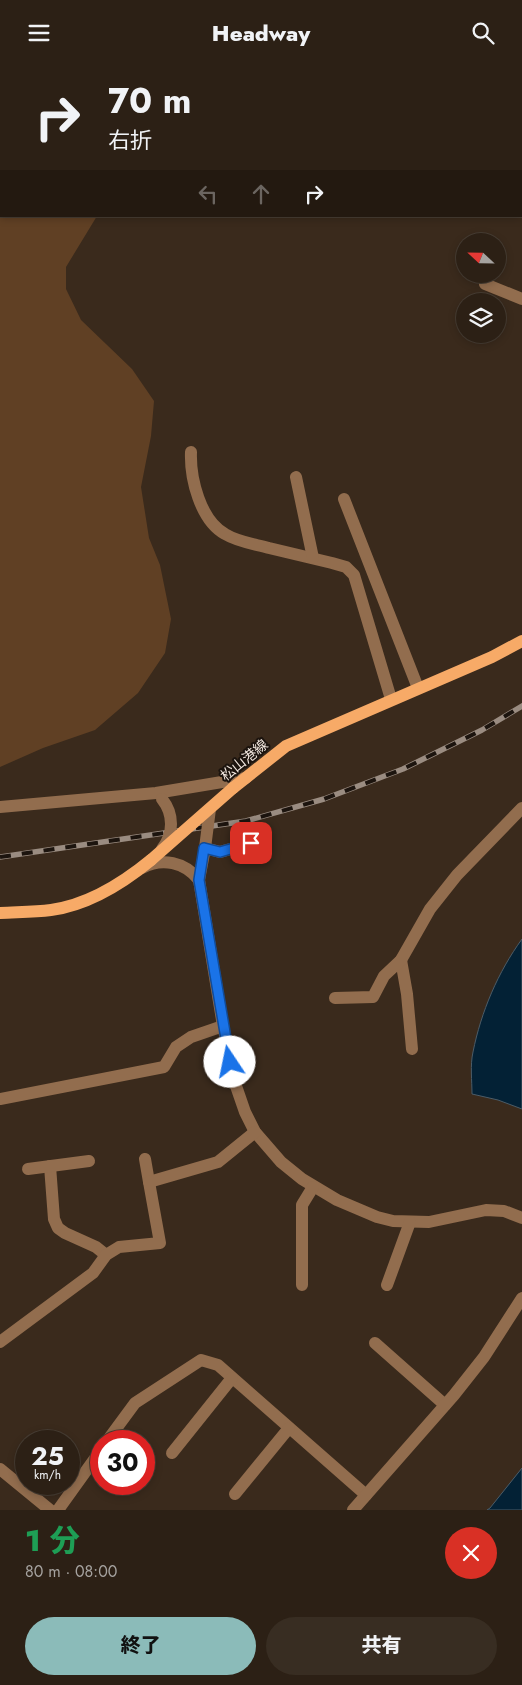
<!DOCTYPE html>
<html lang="ja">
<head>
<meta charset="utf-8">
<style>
  :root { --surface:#2c2015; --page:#382d22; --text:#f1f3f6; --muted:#a6a3a0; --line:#483e34; --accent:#8bbbb9 }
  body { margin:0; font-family:Jost,"Noto Sans JP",sans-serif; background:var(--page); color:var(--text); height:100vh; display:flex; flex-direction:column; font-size:19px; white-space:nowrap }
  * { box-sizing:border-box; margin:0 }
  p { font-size:16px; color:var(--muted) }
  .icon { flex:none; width:28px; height:28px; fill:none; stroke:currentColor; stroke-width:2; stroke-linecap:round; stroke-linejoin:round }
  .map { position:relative; height:1445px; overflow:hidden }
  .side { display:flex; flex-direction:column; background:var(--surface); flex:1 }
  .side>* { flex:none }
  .banner { position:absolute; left:0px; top:0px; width:522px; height:152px; box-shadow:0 2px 8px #0003,0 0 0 1px var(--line); background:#2c2015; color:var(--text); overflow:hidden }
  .needle { width:32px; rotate:292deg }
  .controls { position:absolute; left:456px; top:168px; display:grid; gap:10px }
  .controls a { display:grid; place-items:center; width:50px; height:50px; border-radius:50%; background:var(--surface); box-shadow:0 2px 8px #0003,0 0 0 1px var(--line); font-size:25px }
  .speed { position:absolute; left:15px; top:1365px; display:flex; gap:10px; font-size:25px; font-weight:700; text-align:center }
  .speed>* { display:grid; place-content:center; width:65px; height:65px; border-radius:50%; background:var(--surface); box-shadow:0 2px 8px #0003,0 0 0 1px var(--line); line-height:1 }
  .speed small { font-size:12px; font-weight:400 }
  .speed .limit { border:8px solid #d22; background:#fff; color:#111 }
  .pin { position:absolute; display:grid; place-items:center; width:42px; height:42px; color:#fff; margin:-21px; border-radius:10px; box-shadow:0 2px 8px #0006 }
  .me { position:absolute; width:55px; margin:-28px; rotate:349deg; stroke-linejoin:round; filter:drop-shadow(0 0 4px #0008) }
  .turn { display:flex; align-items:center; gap:18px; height:105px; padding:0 25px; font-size:22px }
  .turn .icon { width:65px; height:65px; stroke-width:2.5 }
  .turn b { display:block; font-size:35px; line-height:42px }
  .lanes { display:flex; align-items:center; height:48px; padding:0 25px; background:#0003; justify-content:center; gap:25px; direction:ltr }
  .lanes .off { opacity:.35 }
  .round { display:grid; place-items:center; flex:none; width:52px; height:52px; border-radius:26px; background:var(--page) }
  .headline { display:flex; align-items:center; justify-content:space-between; height:85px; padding:0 25px }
  h1 { font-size:30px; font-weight:800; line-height:38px; color:#1e9e55 }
  .primary-button { display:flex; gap:10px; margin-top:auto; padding:10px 25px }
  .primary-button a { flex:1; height:58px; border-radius:30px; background:var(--accent); color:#111; font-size:20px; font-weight:800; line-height:58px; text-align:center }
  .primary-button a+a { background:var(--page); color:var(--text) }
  header { display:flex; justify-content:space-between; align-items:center; height:65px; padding:0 25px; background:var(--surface); font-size:22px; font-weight:800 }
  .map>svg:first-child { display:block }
</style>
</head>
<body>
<header><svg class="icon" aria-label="menu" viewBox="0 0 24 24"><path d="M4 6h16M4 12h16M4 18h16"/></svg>Headway<svg class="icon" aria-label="search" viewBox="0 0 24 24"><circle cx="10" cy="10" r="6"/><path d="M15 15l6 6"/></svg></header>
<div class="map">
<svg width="522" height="1445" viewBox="0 0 522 1445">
  <rect width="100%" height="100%" fill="#3a2a1c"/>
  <path fill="#604024" d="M 0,0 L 211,1 L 1,1 L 1,151 L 97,151 L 66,202 L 66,224 L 81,255 L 132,304 L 154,336 L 151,371 L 141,422 L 149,473 L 160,500 L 171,554 L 165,588 L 138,628 L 95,665 L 43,683 L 0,702 Z"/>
  <g fill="#032135" stroke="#4b5c68">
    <path d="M 522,874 L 522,1044 L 498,1035 L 472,1029 C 472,1016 470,1000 473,987 C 481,947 498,907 522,874 Z"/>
    <path d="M 522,1403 L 522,1445 L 487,1445 L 490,1443 Z"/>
  </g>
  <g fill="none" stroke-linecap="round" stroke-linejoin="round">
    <g stroke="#926d4e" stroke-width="12">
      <path d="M 410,0 L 413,1"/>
      <path d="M 521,40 L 522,40"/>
      <path d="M 485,219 L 522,234"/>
      <path d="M 191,387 C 190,413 200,455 225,469 C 238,477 254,479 269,483 C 290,488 311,493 332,498 L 346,502 L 354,510 L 391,634"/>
      <path d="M 296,412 L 313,493"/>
      <path d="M 344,434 L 418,623"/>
      <path d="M 0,742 L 156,728 L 246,713"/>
      <path d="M 266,774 L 220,787 L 205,783 L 199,815 L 223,961 L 236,1021 L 245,1047 L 255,1067 L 281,1097 L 302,1114 L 337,1135 L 377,1152 L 393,1156 L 429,1157 L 486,1145 L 504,1146 L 522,1153"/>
      <path d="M 142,803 C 162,792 185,797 199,815"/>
      <path d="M 401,895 L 407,929 L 412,984"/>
      <path d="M 335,933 L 373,932 L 384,911 L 401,895 L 430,844 L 457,810 L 522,743"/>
      <path d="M 0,1034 L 164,1002 L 176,982 L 191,972 L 223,961"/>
      <path d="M 145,1094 L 149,1117"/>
      <path d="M 50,1101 L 54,1154 L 58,1163 L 65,1168 L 96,1182 L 106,1190"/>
      <path d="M 28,1104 L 89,1096"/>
      <path d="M 302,1220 L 302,1140 L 313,1122"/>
      <path d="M 387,1220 L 410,1157"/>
      <path d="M 0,1277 L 93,1208 L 106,1190 L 119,1182 L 160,1178 L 149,1117 L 218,1097 L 255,1067"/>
      <path d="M 375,1278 L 445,1340"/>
      <path d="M 107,1376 L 135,1338 L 201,1295 L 218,1300 L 366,1430"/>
      <path d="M 172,1388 L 232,1313"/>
      <path d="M 0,1404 L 50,1445"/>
      <path d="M 235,1429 L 289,1363"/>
      <path d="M 58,1445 L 101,1385"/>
      <path d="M 353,1445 L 454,1330 L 484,1292 L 522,1233"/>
    </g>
    <g stroke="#f7aa67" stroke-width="12">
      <path d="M 233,723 L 286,681 L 492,592 L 522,576"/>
      <path d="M 0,848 C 17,847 34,847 51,845 C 88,840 123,818 151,795"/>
    </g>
    <g stroke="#9a8c81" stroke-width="5.5">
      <path id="rail" d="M 0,792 L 246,756 L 324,734 L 403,704 L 482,665 L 522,641"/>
    </g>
    <use href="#rail" stroke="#1c140e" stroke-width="4" stroke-dasharray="11" stroke-linecap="butt"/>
    <g stroke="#926d4e" stroke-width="12">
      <path d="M 205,783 L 210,744"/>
      <path d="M 162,784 C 174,769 174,749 162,734"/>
    </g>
    <path stroke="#f7aa67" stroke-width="12" d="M 151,795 L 233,723"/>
  </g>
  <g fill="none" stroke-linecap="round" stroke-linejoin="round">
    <g stroke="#114b97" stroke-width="12">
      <path id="route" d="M 230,997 L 199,815 L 204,783 L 220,787 L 251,778"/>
    </g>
    <use href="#route" stroke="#1a73e8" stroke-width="9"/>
  </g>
  <g text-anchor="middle" stroke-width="4" stroke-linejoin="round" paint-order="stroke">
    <g font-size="14" fill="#f2e7df" stroke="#1c140e">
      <text transform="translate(244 695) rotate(-39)" y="5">松山港線</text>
    </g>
  </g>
</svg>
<div class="controls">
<a><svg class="needle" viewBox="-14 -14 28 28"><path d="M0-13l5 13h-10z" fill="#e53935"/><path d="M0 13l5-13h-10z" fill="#a6a3a0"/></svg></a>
<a><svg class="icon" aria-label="layers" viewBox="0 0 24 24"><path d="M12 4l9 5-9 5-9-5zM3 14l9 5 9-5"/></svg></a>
</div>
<div class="speed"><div>25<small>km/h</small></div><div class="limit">30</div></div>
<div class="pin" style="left:251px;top:778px;background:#d93025"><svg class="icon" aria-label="arrive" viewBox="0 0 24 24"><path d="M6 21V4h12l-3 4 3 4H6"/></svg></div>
<svg class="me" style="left:230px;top:997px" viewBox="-20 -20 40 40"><circle r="19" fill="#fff"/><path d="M0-13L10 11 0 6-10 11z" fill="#1a73e8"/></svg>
<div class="banner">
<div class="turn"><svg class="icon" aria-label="right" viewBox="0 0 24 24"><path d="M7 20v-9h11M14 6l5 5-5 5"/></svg><div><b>70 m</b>右折</div></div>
<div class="lanes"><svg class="icon off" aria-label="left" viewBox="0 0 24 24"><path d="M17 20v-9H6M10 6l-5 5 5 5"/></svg><svg class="icon off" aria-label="ahead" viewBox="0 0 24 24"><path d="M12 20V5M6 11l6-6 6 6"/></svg><svg class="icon" aria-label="right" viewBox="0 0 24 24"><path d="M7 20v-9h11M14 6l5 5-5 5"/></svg></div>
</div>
</div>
<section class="side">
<div class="headline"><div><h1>1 分</h1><p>80 m · 08:00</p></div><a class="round" style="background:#d93025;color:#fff"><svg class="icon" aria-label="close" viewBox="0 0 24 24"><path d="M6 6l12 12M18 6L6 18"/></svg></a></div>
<div class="primary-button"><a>終了</a><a>共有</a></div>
</section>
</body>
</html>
